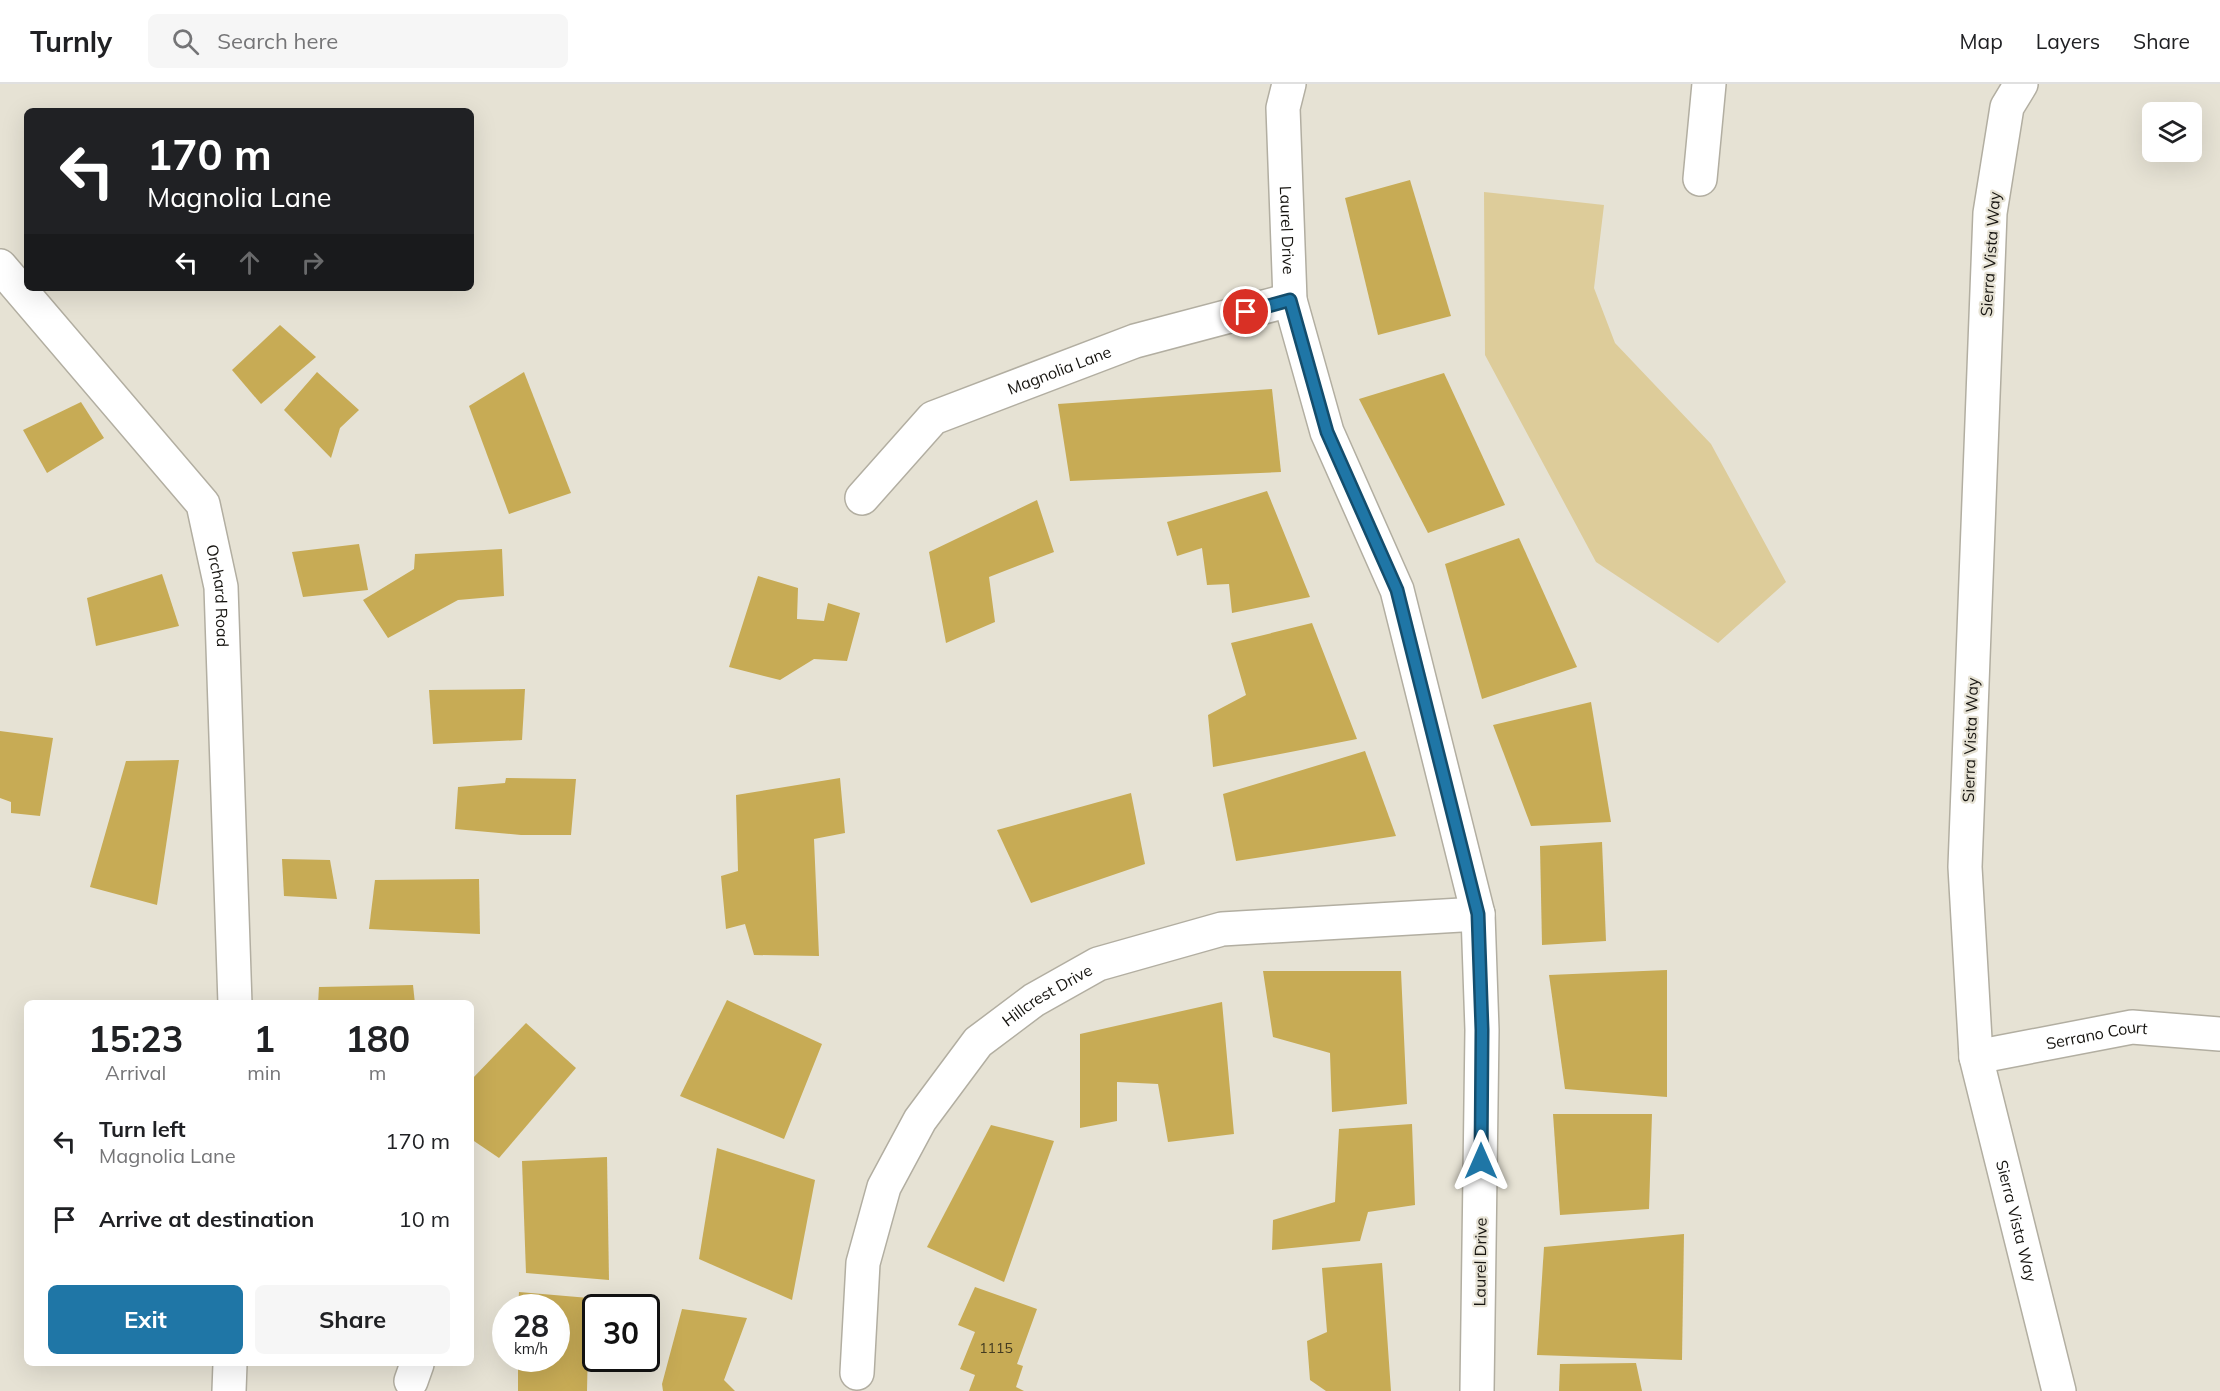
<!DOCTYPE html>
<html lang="en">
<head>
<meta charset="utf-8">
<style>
  :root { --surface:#fff; --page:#f6f6f6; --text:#202124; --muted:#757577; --line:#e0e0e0; --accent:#1f76a6 }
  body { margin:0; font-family:Mulish,sans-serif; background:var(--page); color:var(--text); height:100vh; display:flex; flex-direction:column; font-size:22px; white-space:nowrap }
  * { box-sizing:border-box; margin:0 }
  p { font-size:20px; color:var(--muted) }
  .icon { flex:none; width:33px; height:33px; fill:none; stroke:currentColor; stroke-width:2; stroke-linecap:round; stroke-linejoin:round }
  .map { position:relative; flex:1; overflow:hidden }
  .panel { position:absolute; left:24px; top:916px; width:450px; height:366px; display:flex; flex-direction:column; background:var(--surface); border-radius:9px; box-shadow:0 6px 24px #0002 }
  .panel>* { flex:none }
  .banner { position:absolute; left:24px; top:24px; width:450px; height:183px; border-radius:9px; box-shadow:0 6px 24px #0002; background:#202124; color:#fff; overflow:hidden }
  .controls { position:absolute; left:2142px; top:18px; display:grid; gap:12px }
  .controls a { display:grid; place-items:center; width:60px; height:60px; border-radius:9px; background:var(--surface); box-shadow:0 6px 24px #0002; font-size:30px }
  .speed { position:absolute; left:492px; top:1210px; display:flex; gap:12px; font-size:30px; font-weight:700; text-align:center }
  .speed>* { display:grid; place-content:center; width:78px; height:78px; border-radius:50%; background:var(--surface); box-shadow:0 6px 24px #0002; line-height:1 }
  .speed small { font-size:15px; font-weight:400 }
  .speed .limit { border:3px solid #111; border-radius:9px; background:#fff; color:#111 }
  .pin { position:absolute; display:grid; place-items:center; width:51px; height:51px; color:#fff; margin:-26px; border:3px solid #fff; border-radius:50%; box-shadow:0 2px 6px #0007 }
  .me { position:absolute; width:66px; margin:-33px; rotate:0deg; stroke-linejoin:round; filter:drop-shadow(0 0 4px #0008) }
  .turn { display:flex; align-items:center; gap:21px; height:126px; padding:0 24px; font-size:27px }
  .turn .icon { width:78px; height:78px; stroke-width:2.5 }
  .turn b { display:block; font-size:42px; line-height:51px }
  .lanes { display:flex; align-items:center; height:57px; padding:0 24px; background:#0003; justify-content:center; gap:30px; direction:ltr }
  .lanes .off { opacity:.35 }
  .eta { display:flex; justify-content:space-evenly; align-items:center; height:102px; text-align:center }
  .eta b { font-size:36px; font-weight:700; line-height:42px }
  .primary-button { display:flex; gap:12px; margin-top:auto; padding:12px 24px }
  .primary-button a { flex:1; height:69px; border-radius:9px; background:var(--accent); color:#fff; font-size:24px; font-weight:700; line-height:69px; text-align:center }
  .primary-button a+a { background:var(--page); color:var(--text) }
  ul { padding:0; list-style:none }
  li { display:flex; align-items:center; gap:18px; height:78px; padding:0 24px }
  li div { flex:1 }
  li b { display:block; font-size:22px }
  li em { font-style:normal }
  header { display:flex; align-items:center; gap:36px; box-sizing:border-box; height:84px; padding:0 30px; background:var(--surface); border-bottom:2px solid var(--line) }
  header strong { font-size:28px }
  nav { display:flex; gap:33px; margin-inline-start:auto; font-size:21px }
  .search { width:420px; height:54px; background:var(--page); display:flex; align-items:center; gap:15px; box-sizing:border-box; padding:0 21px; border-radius:9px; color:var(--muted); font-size:22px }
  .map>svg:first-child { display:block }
</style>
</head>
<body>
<header>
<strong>Turnly</strong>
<div class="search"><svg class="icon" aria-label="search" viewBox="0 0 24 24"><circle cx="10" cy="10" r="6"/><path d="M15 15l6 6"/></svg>Search here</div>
<nav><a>Map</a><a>Layers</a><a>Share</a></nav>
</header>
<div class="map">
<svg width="2220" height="1307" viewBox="0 0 2220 1307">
  <rect width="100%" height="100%" fill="#e6e2d4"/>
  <path fill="#ddcc9a" d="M 1484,108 L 1604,121 L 1594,204 L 1615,259 L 1711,360 L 1786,498 L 1718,559 L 1596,478 L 1485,271 Z"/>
  <g fill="#c7ab55">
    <path d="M 1410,96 L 1451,232 L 1378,251 L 1345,114 Z"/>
    <path d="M 280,241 L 316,273 L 261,320 L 232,286 Z"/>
    <path d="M 317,288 L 359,326 L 340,344 L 331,374 L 284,326 Z"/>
    <path d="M 524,288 L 571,409 L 509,430 L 469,322 Z"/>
    <path d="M 1444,289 L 1505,421 L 1428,449 L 1359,315 Z"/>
    <path d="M 1272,305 L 1281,388 L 1070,397 L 1058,320 Z"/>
    <path d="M 81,318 L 104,354 L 47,389 L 23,346 Z"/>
    <path d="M 1267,407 L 1310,513 L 1232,529 L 1229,500 L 1207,501 L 1202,464 L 1177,472 L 1167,438 Z"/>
    <path d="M 1037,416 L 1054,468 L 989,493 L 995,538 L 946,559 L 929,468 Z"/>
    <path d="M 1519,454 L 1577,583 L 1482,615 L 1445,480 Z"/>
    <path d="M 359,460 L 368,506 L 303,513 L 292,468 Z"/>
    <path d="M 502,465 L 504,512 L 458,516 L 388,554 L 363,516 L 414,485 L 415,470 Z"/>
    <path d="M 162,490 L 179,542 L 96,562 L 87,514 Z"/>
    <path d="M 758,492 L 798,504 L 797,535 L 824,537 L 828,519 L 860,529 L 847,577 L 814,575 L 780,596 L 729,583 Z"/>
    <path d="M 1312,539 L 1357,655 L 1213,683 L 1208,631 L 1246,611 L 1231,559 Z"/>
    <path d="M 525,605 L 522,656 L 433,660 L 429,606 Z"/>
    <path d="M 1591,618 L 1611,738 L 1531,742 L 1493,641 Z"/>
    <path d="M 0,647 L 53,654 L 40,732 L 11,729 L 11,718 L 0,714 Z"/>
    <path d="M 1365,667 L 1396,752 L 1236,777 L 1223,710 Z"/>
    <path d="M 179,676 L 157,821 L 90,803 L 126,677 Z"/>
    <path d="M 506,694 L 576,695 L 571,751 L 521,751 L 455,745 L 458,703 L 505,699 Z"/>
    <path d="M 840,694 L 845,749 L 814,755 L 819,872 L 754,871 L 745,840 L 726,845 L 721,792 L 738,787 L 736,711 Z"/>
    <path d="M 1131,709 L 1145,780 L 1031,819 L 997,746 Z"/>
    <path d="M 1602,758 L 1606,857 L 1542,861 L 1540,762 Z"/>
    <path d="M 282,775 L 330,776 L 337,815 L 284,812 Z"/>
    <path d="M 479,795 L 480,850 L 369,845 L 375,796 Z"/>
    <path d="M 1667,886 L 1667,1013 L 1565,1005 L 1549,891 Z"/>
    <path d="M 1263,887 L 1401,887 L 1407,1020 L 1332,1028 L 1330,969 L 1273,953 Z"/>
    <path d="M 413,901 L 415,920 L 318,920 L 319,903 Z"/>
    <path d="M 727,916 L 822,960 L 784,1055 L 680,1012 Z"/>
    <path d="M 1222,918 L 1234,1050 L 1168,1058 L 1158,1000 L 1117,998 L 1117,1037 L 1080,1044 L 1080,950 Z"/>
    <path d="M 526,939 L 576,984 L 499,1074 L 471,1055 L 471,996 Z"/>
    <path d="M 1553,1030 L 1652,1030 L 1649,1125 L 1560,1131 Z"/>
    <path d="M 1412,1040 L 1415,1121 L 1368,1128 L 1360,1157 L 1272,1166 L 1273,1136 L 1335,1118 L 1339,1045 Z"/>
    <path d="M 991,1041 L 1054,1057 L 1004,1198 L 927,1163 Z"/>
    <path d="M 717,1064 L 815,1096 L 792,1216 L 699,1175 Z"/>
    <path d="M 607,1073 L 609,1196 L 526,1189 L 522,1077 Z"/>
    <path d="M 1684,1150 L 1682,1276 L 1537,1271 L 1544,1163 Z"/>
    <path d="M 1382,1179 L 1391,1307 L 1326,1307 L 1310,1296 L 1307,1257 L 1327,1248 L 1322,1184 Z"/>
    <path d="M 975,1203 L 1037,1225 L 1017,1280 L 1023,1282 L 1016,1303 L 1024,1307 L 969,1307 L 975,1291 L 960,1285 L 975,1248 L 958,1241 Z"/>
    <path d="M 519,1208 L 589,1214 L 587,1307 L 518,1307 L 518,1275 L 556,1275 L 556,1224 L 518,1224 Z"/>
    <path d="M 682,1225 L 747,1234 L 724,1296 L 735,1307 L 663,1307 L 662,1300 Z"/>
    <path d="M 1636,1279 L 1642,1307 L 1559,1307 L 1560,1280 Z"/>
  </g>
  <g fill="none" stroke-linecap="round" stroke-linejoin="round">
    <g stroke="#b2aea1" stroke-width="36">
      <g id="minor">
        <path id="s1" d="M 1289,0 L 1283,24 L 1290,216 L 1327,348 L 1397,506 L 1478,830 L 1482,946 L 1477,1307"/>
        <path id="s2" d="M 2021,0 L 2007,23 L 1990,129 L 1965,783 L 1976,973 L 2059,1307"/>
        <path d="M 1700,95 L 1709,0"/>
        <path id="s3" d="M 0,182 L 203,420 L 221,503 L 235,920"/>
        <path id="s4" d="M 862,414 L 933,334 L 1135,257 L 1290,216"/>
        <path id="s5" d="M 1976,973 L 2132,943 L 2220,950"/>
        <path id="s6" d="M 857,1289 L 863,1179 L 884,1103 L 920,1036 L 978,958 L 1034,916 L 1098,880 L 1222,845 L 1478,830"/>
        <path d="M 411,1297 L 417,1280"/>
        <path d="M 229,1307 L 230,1280"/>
      </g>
    </g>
    <use href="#minor" stroke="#fff" stroke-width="33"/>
  </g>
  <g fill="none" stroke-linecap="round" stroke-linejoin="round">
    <g stroke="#144d6c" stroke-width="15">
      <path id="route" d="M 1246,228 L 1290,216 L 1327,348 L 1397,506 L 1478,830 L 1482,946 L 1481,1077"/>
    </g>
    <use href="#route" stroke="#1f76a6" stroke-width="10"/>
  </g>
  <g text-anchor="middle" stroke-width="4.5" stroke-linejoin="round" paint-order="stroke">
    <g font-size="14" fill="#423a21">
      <text x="996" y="1269">1115</text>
    </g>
    <g font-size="16" fill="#161410" stroke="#e6e2d4">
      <text dy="6" stroke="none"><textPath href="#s1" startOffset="147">Laurel Drive</textPath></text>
      <text transform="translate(1990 170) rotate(-86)" y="6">Sierra Vista Way</text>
      <text dy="6" stroke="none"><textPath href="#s4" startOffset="242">Magnolia Lane</textPath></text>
      <text dy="6" stroke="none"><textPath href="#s3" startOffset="406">Orchard Road</textPath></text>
      <text transform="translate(1970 656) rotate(-88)" y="6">Sierra Vista Way</text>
      <text dy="6" stroke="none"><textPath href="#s6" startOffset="446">Hillcrest Drive</textPath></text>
      <text dy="6" stroke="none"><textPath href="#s5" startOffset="123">Serrano Court</textPath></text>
      <text dy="6" stroke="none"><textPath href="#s2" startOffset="1148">Sierra Vista Way</textPath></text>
      <text transform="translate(1480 1178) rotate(-89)" y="6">Laurel Drive</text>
    </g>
  </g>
</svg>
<div class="controls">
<a><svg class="icon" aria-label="layers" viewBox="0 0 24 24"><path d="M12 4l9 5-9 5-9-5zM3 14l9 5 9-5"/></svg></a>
</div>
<div class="speed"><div>28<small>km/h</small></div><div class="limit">30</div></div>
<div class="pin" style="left:1246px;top:228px;background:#d93025"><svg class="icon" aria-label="arrive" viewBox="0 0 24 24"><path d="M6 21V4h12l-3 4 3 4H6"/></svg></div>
<svg class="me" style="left:1481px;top:1077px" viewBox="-20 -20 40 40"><path d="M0-17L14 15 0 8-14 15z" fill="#1f76a6" stroke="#fff" stroke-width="4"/></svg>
<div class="banner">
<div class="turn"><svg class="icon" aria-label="left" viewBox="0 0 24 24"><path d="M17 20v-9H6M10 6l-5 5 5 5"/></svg><div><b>170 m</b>Magnolia Lane</div></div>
<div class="lanes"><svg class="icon" aria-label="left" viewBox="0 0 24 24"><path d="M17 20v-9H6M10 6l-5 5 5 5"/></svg><svg class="icon off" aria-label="ahead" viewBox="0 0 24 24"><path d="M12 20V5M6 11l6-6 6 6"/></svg><svg class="icon off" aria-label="right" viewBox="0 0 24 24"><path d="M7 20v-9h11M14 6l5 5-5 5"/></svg></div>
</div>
<section class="panel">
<div class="eta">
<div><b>15:23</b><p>Arrival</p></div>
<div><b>1</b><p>min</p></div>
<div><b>180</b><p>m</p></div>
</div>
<ul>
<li><svg class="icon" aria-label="left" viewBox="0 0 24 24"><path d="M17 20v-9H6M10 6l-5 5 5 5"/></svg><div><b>Turn left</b><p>Magnolia Lane</p></div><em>170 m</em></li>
<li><svg class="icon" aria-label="arrive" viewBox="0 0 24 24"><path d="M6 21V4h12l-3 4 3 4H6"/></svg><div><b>Arrive at destination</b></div><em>10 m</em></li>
</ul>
<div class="primary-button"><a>Exit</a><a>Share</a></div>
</section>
</div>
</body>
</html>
